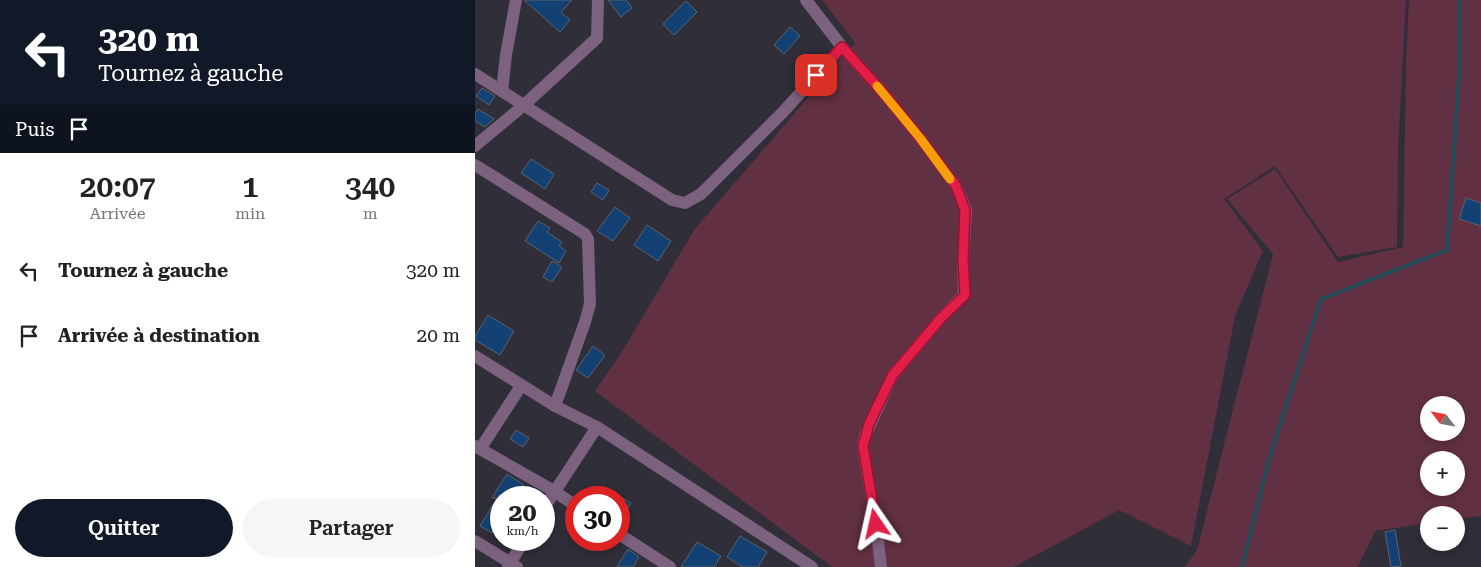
<!DOCTYPE html>
<html lang="fr">
<head>
<meta charset="utf-8">
<style>
  :root { --surface:#fff; --page:#f6f6f6; --text:#222; --muted:#767676; --accent:#111827 }
  body { margin:0; font-family:"Roboto Serif",serif; background:var(--page); color:var(--text); height:100vh; display:flex; flex-direction:column; font-size:19px; white-space:nowrap }
  * { box-sizing:border-box; margin:0 }
  p { font-size:16px; color:var(--muted) }
  .icon { flex:none; width:28px; height:28px; fill:none; stroke:currentColor; stroke-width:2; stroke-linecap:round; stroke-linejoin:round }
  .map { position:relative; flex:1; overflow:hidden }
  .drawer { display:flex; flex-direction:column; background:var(--surface); width:475px }
  .drawer>* { flex:none }
  .top-card { background:#111827; color:#fff; overflow:hidden }
  .needle { width:32px; rotate:302deg }
  .controls { position:absolute; left:945px; top:396px; display:grid; gap:10px }
  .controls a { display:grid; place-items:center; width:45px; height:45px; border-radius:50%; background:var(--surface); box-shadow:0 2px 8px #0003; font-size:25px }
  .speed { position:absolute; left:15px; top:486px; display:flex; gap:10px; font-size:25px; font-weight:700; text-align:center }
  .speed>* { display:grid; place-content:center; width:65px; height:65px; border-radius:50%; background:var(--surface); box-shadow:0 2px 8px #0003; line-height:1 }
  .speed small { font-size:12px; font-weight:400 }
  .speed .limit { border:8px solid #d22; background:#fff; color:#111 }
  .pin { position:absolute; display:grid; place-items:center; width:42px; height:42px; color:#fff; margin:-21px; border-radius:10px; box-shadow:0 2px 8px #0006 }
  .me { position:absolute; width:55px; margin:-28px; rotate:349deg; stroke-linejoin:round; filter:drop-shadow(0 0 4px #0008) }
  .turn { display:flex; align-items:center; gap:18px; height:105px; padding:0 15px; font-size:22px }
  .turn .icon { width:65px; height:65px; stroke-width:2.5 }
  .turn b { display:block; font-size:35px; line-height:42px }
  .then { display:flex; align-items:center; height:48px; padding:0 15px; background:#0003; gap:10px; font-size:19px }
  .eta { display:flex; justify-content:space-evenly; align-items:center; height:85px; text-align:center }
  .eta b { font-size:30px; font-weight:600; line-height:35px }
  .primary-button { display:flex; gap:10px; margin-top:auto; padding:10px 15px }
  .primary-button a { flex:1; height:58px; border-radius:30px; background:var(--accent); color:#fff; font-size:20px; font-weight:600; line-height:58px; text-align:center }
  .primary-button a+a { background:var(--page); color:var(--text) }
  ul { padding:0; list-style:none }
  li { display:flex; align-items:center; gap:15px; height:65px; padding:0 15px }
  li div { flex:1 }
  li b { display:block; font-size:19px }
  li em { font-style:normal }
  main { display:flex; flex:1; min-height:0 }
  .map>svg:first-child { display:block }
</style>
</head>
<body>
<main>
<section class="drawer">
<div class="top-card">
<div class="turn"><svg class="icon" aria-label="left" viewBox="0 0 24 24"><path d="M17 20v-9H6M10 6l-5 5 5 5"/></svg><div><b>320 m</b>Tournez à gauche</div></div>
<div class="then">Puis<svg class="icon" aria-label="arrive" viewBox="0 0 24 24"><path d="M6 21V4h12l-3 4 3 4H6"/></svg></div>
</div>
<div class="eta">
<div><b>20:07</b><p>Arrivée</p></div>
<div><b>1</b><p>min</p></div>
<div><b>340</b><p>m</p></div>
</div>
<ul>
<li><svg class="icon" aria-label="left" viewBox="0 0 24 24"><path d="M17 20v-9H6M10 6l-5 5 5 5"/></svg><div><b>Tournez à gauche</b></div><em>320 m</em></li>
<li><svg class="icon" aria-label="arrive" viewBox="0 0 24 24"><path d="M6 21V4h12l-3 4 3 4H6"/></svg><div><b>Arrivée à destination</b></div><em>20 m</em></li>
</ul>
<div class="primary-button"><a>Quitter</a><a>Partager</a></div>
</section>
<div class="map">
<svg width="1006" height="567" viewBox="0 0 1006 567">
  <rect width="100%" height="100%" fill="#2f2e39"/>
  <g fill="#613042" fill-rule="evenodd">
    <path d="M 347,0 L 931,0 L 923,149 L 922,247 L 863,257 L 800,166 L 749,199 L 788,251 L 760,316 L 716,546 L 644,510 L 539,567 L 357,567 L 120,391 L 148,350 L 219,230 L 380,43 Z"/>
    <path d="M 934,0 L 1006,0 L 1006,516 L 981,519 L 981,515 L 954,515 L 954,523 L 900,531 L 883,567 L 710,567 L 722,550 L 798,254 L 752,199 L 800,169 L 863,262 L 928,247 L 931,60 ZM 954,405 L 981,405 L 981,432 L 954,432 ZM 954,460 L 981,460 L 981,488 L 954,488 Z"/>
  </g>
  <g fill="none" stroke-linecap="round" stroke-linejoin="round">
    <path stroke="#244c58" stroke-width="4" d="M 767,567 L 794,459 L 846,299 L 972,250 L 985,61 L 985,0"/>
  </g>
  <g fill="#144173" stroke="#5a636e">
    <path d="M 49,0 L 97,0 L 86,12 L 95,20 L 85,32 Z"/>
    <path d="M 133,0 L 151,0 L 157,8 L 146,17 Z"/>
    <path d="M 211,1 L 222,12 L 199,35 L 188,24 Z"/>
    <path d="M 315,27 L 325,36 L 309,54 L 299,45 Z"/>
    <path d="M 7,88 L 20,96 L 14,105 L 1,96 Z"/>
    <path d="M 3,109 L 19,119 L 10,127 L 0,121 L 0,114 Z"/>
    <path d="M 56,159 L 79,174 L 70,189 L 46,173 Z"/>
    <path d="M 122,183 L 134,190 L 128,200 L 116,192 Z"/>
    <path d="M 991,198 L 1006,203 L 1006,226 L 984,219 Z"/>
    <path d="M 140,207 L 155,218 L 138,241 L 122,231 Z"/>
    <path d="M 63,221 L 75,228 L 72,232 L 87,242 L 84,246 L 91,251 L 84,263 L 50,241 Z"/>
    <path d="M 172,225 L 196,241 L 183,261 L 159,245 Z"/>
    <path d="M 77,261 L 87,267 L 77,282 L 68,277 Z"/>
    <path d="M 13,315 L 39,331 L 25,355 L 0,340 L 0,336 Z"/>
    <path d="M 118,346 L 130,355 L 113,378 L 101,370 Z"/>
    <path d="M 41,430 L 54,438 L 48,447 L 35,439 Z"/>
    <path d="M 32,474 L 49,485 L 42,498 L 26,498 L 26,527 L 22,525 L 17,533 L 5,526 L 22,498 L 17,498 Z"/>
    <path d="M 144,496 L 156,503 L 144,523 Z"/>
    <path d="M 920,530 L 926,566 L 916,567 L 910,532 Z"/>
    <path d="M 265,536 L 292,552 L 283,567 L 268,567 L 252,557 Z"/>
    <path d="M 222,542 L 246,556 L 239,567 L 206,567 Z"/>
    <path d="M 153,549 L 164,557 L 158,567 L 142,567 Z"/>
  </g>
  <g fill="none" stroke-linecap="round" stroke-linejoin="round">
    <g stroke="#7d627f" stroke-width="12">
      <path d="M 331,0 L 367,47 L 411,96 L 445,138 L 481,186 L 491,210 L 488,260 L 489,295 L 466,318 L 417,376 L 390,436 L 388,446 L 389,454 L 401,524 L 406,567"/>
      <path d="M 0,74 L 197,200 L 210,203 L 226,194 L 308,112 L 367,47"/>
      <path d="M 27,91 L 31,55 L 41,0"/>
      <path d="M 0,146 L 49,105 L 122,38 L 123,0"/>
      <path d="M 0,165 L 110,234 L 113,239 L 115,304 L 110,322 L 80,406"/>
      <path d="M 0,356 L 80,406 L 122,427 L 337,567"/>
      <path d="M 0,446 L 79,491 L 101,506"/>
      <path d="M 5,449 L 46,386"/>
      <path d="M 69,508 L 122,427"/>
      <path d="M 144,534 L 195,567"/>
      <path d="M 0,541 L 42,567"/>
      <path d="M 33,567 L 49,540"/>
    </g>
  </g>
  <g fill="none" stroke-linecap="round" stroke-linejoin="round">
    <g stroke="#92132f" stroke-width="12">
      <path id="route" d="M 341,75 L 367,47 L 411,96 L 445,138 L 481,186 L 490,210 L 488,260 L 490,295 L 466,318 L 417,376 L 394,424 L 388,446 L 401,524"/>
    </g>
    <use href="#route" stroke="#e11d48" stroke-width="9"/>
    <path stroke="#f59e0b" stroke-width="9" d="M 402,86 L 445,138 L 475,179"/>
  </g>
</svg>
<div class="controls">
<a><svg class="needle" viewBox="-14 -14 28 28"><path d="M0-13l5 13h-10z" fill="#e53935"/><path d="M0 13l5-13h-10z" fill="#767676"/></svg></a>
<a>+</a>
<a>−</a>
</div>
<div class="speed"><div>20<small>km/h</small></div><div class="limit">30</div></div>
<div class="pin" style="left:341px;top:75px;background:#d93025"><svg class="icon" aria-label="arrive" viewBox="0 0 24 24"><path d="M6 21V4h12l-3 4 3 4H6"/></svg></div>
<svg class="me" style="left:401px;top:524px" viewBox="-20 -20 40 40"><path d="M0-17L14 15 0 8-14 15z" fill="#e11d48" stroke="#fff" stroke-width="4"/></svg>
</div>
</main>
</body>
</html>
